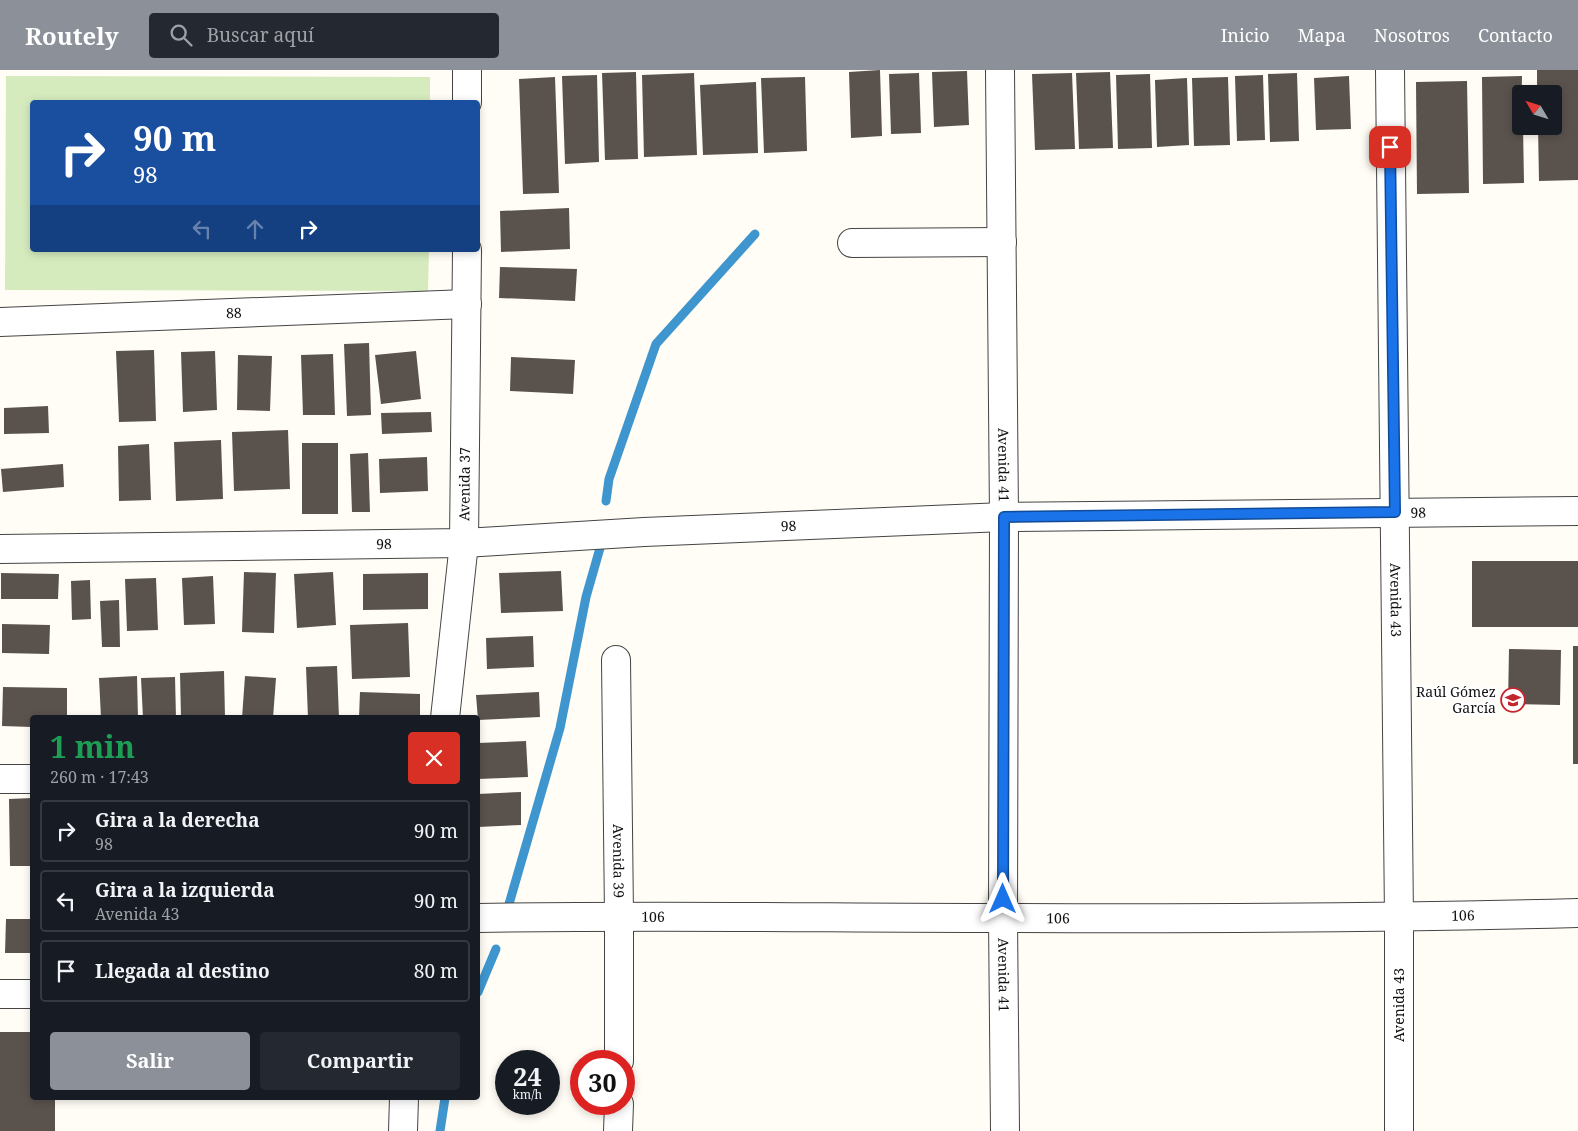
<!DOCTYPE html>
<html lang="es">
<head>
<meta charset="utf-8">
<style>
  :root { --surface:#171b24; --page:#242831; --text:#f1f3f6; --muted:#9ea1a6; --line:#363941; --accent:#8c9099 }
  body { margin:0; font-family:"Noto Serif",serif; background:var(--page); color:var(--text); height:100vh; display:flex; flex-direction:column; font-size:19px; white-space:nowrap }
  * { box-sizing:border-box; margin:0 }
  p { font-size:16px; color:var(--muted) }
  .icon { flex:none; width:28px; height:28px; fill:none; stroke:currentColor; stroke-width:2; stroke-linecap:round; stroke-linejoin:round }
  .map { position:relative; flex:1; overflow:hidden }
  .panel { position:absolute; left:30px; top:645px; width:450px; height:385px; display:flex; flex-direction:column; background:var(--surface); border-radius:5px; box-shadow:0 2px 8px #0003 }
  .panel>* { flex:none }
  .top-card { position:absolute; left:30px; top:30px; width:450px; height:152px; border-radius:5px; box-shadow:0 2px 8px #0003; background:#1a4fa0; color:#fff; overflow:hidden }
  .needle { width:32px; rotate:308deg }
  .buttons { position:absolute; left:1512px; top:15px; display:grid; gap:10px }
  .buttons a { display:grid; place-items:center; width:50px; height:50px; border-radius:5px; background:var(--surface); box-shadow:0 2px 8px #0003; font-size:25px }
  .speed { position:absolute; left:495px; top:980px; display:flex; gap:10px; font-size:25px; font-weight:700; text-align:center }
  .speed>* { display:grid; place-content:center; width:65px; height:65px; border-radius:50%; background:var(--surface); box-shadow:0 2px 8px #0003; line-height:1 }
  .speed small { font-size:12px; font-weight:400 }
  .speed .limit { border:8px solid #d22; background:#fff; color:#111 }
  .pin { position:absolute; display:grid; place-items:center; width:42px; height:42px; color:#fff; margin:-21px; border-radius:10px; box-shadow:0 2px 8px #0006 }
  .me { position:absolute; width:55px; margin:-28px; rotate:0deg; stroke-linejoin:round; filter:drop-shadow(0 0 4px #0008) }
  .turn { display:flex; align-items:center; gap:18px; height:105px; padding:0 20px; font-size:22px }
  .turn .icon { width:65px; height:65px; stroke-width:2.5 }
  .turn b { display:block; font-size:35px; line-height:42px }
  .lanes { display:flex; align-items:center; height:48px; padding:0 20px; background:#0003; justify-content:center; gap:25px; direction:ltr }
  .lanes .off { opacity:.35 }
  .round { display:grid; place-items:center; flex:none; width:52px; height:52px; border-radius:5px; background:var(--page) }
  .head { display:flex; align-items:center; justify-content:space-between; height:85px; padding:0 20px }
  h1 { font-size:30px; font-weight:700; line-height:38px; color:#1e9e55 }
  .action { display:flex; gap:10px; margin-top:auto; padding:10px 20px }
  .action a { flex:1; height:58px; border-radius:5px; background:var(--accent); color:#fff; font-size:20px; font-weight:700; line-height:58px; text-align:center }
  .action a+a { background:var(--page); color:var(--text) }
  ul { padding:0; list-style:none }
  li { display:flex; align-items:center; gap:15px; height:62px; margin:0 10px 8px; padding:0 10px; border:2px solid var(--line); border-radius:5px }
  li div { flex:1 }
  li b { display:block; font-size:19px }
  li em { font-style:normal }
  header { display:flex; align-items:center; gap:30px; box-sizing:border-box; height:70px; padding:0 25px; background:var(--accent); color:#fff }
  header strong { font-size:24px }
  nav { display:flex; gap:28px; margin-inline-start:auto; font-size:18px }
  .search { width:350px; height:45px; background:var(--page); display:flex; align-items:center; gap:12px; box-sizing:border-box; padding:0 18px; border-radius:5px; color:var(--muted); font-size:19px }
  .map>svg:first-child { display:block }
</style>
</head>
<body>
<header>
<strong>Routely</strong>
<div class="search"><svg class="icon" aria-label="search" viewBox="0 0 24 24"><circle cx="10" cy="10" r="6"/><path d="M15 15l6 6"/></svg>Buscar aquí</div>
<nav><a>Inicio</a><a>Mapa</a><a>Nosotros</a><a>Contacto</a></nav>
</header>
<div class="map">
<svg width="1578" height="1061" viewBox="0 0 1578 1061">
  <rect width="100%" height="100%" fill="#fffdf5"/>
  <path fill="#d5ebbd" d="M 6,6 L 430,7 L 430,32 L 32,32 L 32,180 L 429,180 L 428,221 L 5,220 Z"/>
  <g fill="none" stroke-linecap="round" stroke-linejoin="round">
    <g stroke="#3f96cf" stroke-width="9">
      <path d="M 606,431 L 609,409 L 656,274 L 755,164"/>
      <path d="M 509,834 L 560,658 L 586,527 L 600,478"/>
      <path d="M 478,922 L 496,879"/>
      <path d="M 440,1061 L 445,1028"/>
    </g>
  </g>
  <g fill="#5a524d">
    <path d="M 880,0 L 882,66 L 851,68 L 849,2 Z"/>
    <path d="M 1537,0 L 1578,0 L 1578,110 L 1539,111 L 1538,56 L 1554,56 L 1554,24 L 1537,24 Z"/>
    <path d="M 967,1 L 969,55 L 934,57 L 932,2 Z"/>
    <path d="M 636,2 L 638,89 L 605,90 L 602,3 Z"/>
    <path d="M 1110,2 L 1113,78 L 1079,79 L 1076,3 Z"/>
    <path d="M 694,3 L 697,85 L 644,87 L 642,5 Z"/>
    <path d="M 919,3 L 921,63 L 891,64 L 889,4 Z"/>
    <path d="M 1072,3 L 1075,79 L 1035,80 L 1032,4 Z"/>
    <path d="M 1297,3 L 1299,71 L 1270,72 L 1268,4 Z"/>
    <path d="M 1150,4 L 1152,78 L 1118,79 L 1116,5 Z"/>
    <path d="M 597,5 L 599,92 L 565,94 L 562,6 Z"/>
    <path d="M 1263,5 L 1265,70 L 1237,71 L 1235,6 Z"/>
    <path d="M 1349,6 L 1351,59 L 1316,60 L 1314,8 Z"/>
    <path d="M 1522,6 L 1521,56 L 1523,56 L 1524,113 L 1483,114 L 1482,7 Z"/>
    <path d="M 555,7 L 559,123 L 523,124 L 519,9 Z"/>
    <path d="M 805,7 L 807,81 L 764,83 L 761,8 Z"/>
    <path d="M 1228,7 L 1230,75 L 1194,76 L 1192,8 Z"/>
    <path d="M 1187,8 L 1189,75 L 1157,77 L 1155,10 Z"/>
    <path d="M 1467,11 L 1469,123 L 1417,124 L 1416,12 Z"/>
    <path d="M 756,12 L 758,83 L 703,85 L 700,15 Z"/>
    <path d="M 569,138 L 570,179 L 501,182 L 500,141 Z"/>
    <path d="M 500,197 L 577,199 L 575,231 L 499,228 Z"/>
    <path d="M 369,273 L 371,345 L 347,346 L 344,274 Z"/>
    <path d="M 154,280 L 156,351 L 119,352 L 116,281 Z"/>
    <path d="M 215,281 L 217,340 L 183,342 L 181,282 Z"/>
    <path d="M 416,281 L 421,329 L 381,334 L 375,285 Z"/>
    <path d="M 333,284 L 335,345 L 303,345 L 301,285 Z"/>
    <path d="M 238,285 L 272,286 L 270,341 L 237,340 Z"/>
    <path d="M 511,287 L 575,290 L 573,324 L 510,321 Z"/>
    <path d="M 48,336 L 49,363 L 4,364 L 4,338 Z"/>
    <path d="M 431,342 L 432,362 L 382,364 L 381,343 Z"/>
    <path d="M 288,360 L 290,419 L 234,421 L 232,362 Z"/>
    <path d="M 221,370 L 223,429 L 176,431 L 174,372 Z"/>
    <rect x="302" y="373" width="36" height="71"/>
    <path d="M 149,374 L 151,430 L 119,431 L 118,376 Z"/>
    <path d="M 368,383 L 370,442 L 352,442 L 350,384 Z"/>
    <path d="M 427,387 L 428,421 L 380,423 L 379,389 Z"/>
    <path d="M 63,394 L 64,417 L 3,422 L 1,399 Z"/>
    <rect x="1472" y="491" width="106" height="66"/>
    <path d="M 561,501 L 563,541 L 501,543 L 499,503 Z"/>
    <path d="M 244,502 L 276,503 L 274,563 L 242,562 Z"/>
    <path d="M 333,502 L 336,555 L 297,558 L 294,504 Z"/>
    <path d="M 1,503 L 59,504 L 58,529 L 1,529 Z"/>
    <path d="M 428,503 L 428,539 L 363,540 L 363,504 Z"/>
    <path d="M 213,506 L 215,554 L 184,555 L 182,508 Z"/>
    <path d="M 156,508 L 158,560 L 127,561 L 125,509 Z"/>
    <path d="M 90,510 L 91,549 L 72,550 L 71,511 Z"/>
    <path d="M 119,530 L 120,577 L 102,577 L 100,531 Z"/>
    <path d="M 408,553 L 410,607 L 352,609 L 350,555 Z"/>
    <path d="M 2,554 L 50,555 L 49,584 L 2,583 Z"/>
    <path d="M 533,566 L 534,597 L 487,599 L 486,568 Z"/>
    <rect x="1573" y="576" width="5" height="118"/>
    <path d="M 1509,579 L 1561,580 L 1560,635 L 1508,634 Z"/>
    <path d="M 337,596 L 339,648 L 308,648 L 306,597 Z"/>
    <path d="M 224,601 L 225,648 L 181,648 L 180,603 Z"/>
    <path d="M 137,606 L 138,648 L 101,648 L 99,608 Z"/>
    <path d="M 245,606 L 276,608 L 273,648 L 242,648 Z"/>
    <path d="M 175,607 L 176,648 L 143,648 L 141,608 Z"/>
    <path d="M 3,617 L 67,618 L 67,648 L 32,648 L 32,657 L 2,656 Z"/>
    <path d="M 360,622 L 420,624 L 420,648 L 359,648 Z"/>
    <path d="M 539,622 L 540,647 L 478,650 L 476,625 Z"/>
    <path d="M 526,671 L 528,707 L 478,709 L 478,673 Z"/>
    <path d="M 521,722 L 521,755 L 478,757 L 478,724 Z"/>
    <path d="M 32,728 L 32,796 L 10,796 L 9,729 Z"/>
    <path d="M 6,849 L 32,849 L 32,883 L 5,883 Z"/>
    <path d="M 0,962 L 32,962 L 32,1028 L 55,1028 L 55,1061 L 0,1061 Z"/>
  </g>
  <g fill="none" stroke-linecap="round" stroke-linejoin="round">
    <g stroke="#444" stroke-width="30">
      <g id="minor">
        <path d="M 467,0 L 467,32"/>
        <path id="s1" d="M 1000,0 L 1004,447 L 1003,848 L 1005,1061"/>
        <path id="s2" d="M 1390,0 L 1399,848 L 1399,1061"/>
        <path d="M 852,173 L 1002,172"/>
        <path id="s3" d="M 0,252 L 467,234"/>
        <path id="s4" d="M 0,479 L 464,473 L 644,462 L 1004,447 L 1578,441"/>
        <path id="s5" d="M 616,590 L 619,845 L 619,991"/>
        <path id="s6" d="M 445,648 L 464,473 L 467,180"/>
        <path d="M 0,709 L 32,709"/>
        <path id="s7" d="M 478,848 C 653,845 828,848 1003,848 C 1195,849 1386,848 1578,843"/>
        <path d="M 0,924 L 32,924"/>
        <path d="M 403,1061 L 404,1028"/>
        <path d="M 618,1061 L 619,1034"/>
      </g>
    </g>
    <use href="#minor" stroke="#fff" stroke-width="28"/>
  </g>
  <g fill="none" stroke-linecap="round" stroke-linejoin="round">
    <g stroke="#114b97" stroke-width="12">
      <path id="route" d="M 1003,829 L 1004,447 L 1395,442 L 1390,77"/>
    </g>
    <use href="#route" stroke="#1a73e8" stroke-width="9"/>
  </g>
  <defs>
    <g id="school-ring" transform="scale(1.25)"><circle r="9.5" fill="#fff" stroke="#c4262e" stroke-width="1.5"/><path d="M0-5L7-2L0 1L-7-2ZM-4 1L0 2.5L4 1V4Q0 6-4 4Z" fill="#c4262e"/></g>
  </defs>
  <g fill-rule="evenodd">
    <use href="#school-ring" x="1513" y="630"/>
  </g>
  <g text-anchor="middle" stroke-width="5" stroke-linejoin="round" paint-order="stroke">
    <g font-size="14" fill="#111" stroke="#fff">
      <text dy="5" stroke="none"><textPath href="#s3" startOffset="234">88</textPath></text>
      <text dy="5" stroke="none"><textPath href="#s1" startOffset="395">Avenida 41</textPath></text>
      <text dy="5" stroke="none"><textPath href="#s6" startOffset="235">Avenida 37</textPath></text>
      <text dy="5" stroke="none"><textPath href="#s4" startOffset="1419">98</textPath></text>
      <text dy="5" stroke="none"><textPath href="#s4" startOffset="789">98</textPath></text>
      <text dy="5" stroke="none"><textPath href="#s4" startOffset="384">98</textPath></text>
      <text dy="5" stroke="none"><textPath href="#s2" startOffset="530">Avenida 43</textPath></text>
      <text dy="5" stroke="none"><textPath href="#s5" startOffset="201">Avenida 39</textPath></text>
      <text dy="5" stroke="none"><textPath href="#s7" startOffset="175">106</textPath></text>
      <text dy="5" stroke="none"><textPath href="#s7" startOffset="985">106</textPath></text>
      <text dy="5" stroke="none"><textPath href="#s7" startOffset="580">106</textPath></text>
      <text dy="5" stroke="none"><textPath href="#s1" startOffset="905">Avenida 41</textPath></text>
      <text transform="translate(1399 935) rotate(-90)" y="5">Avenida 43</text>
    </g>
    <g font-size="14" fill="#111" stroke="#fff" text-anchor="end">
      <text x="1496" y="627">Raúl Gómez<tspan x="1496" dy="16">García</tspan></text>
    </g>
  </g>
</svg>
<div class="buttons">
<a><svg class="needle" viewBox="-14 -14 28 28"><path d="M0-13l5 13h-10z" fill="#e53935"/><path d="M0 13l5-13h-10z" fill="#9ea1a6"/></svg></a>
</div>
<div class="speed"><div>24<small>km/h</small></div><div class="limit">30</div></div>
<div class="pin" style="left:1390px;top:77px;background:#d93025"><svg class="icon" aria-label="arrive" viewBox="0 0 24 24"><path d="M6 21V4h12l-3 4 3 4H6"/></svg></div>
<svg class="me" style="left:1003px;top:829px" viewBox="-20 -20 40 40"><path d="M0-17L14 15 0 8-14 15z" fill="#1a73e8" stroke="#fff" stroke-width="4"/></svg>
<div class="top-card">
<div class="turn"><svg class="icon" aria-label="right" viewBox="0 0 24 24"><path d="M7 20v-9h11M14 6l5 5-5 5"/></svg><div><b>90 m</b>98</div></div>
<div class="lanes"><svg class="icon off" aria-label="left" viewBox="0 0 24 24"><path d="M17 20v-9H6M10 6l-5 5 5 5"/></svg><svg class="icon off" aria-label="ahead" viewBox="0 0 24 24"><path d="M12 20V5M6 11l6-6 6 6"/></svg><svg class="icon" aria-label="right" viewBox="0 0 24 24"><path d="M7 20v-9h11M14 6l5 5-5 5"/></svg></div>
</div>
<section class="panel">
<div class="head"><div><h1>1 min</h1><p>260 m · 17:43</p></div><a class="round" style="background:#d93025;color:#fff"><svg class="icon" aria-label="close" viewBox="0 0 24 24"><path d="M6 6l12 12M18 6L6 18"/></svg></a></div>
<ul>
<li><svg class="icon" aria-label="right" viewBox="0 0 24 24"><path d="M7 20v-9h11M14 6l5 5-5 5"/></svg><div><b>Gira a la derecha</b><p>98</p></div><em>90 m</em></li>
<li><svg class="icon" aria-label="left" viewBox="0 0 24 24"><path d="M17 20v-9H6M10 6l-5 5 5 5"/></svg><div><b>Gira a la izquierda</b><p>Avenida 43</p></div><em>90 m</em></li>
<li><svg class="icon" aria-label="arrive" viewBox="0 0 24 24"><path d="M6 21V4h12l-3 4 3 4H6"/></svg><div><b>Llegada al destino</b></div><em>80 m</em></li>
</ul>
<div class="action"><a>Salir</a><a>Compartir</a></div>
</section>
</div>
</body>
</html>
